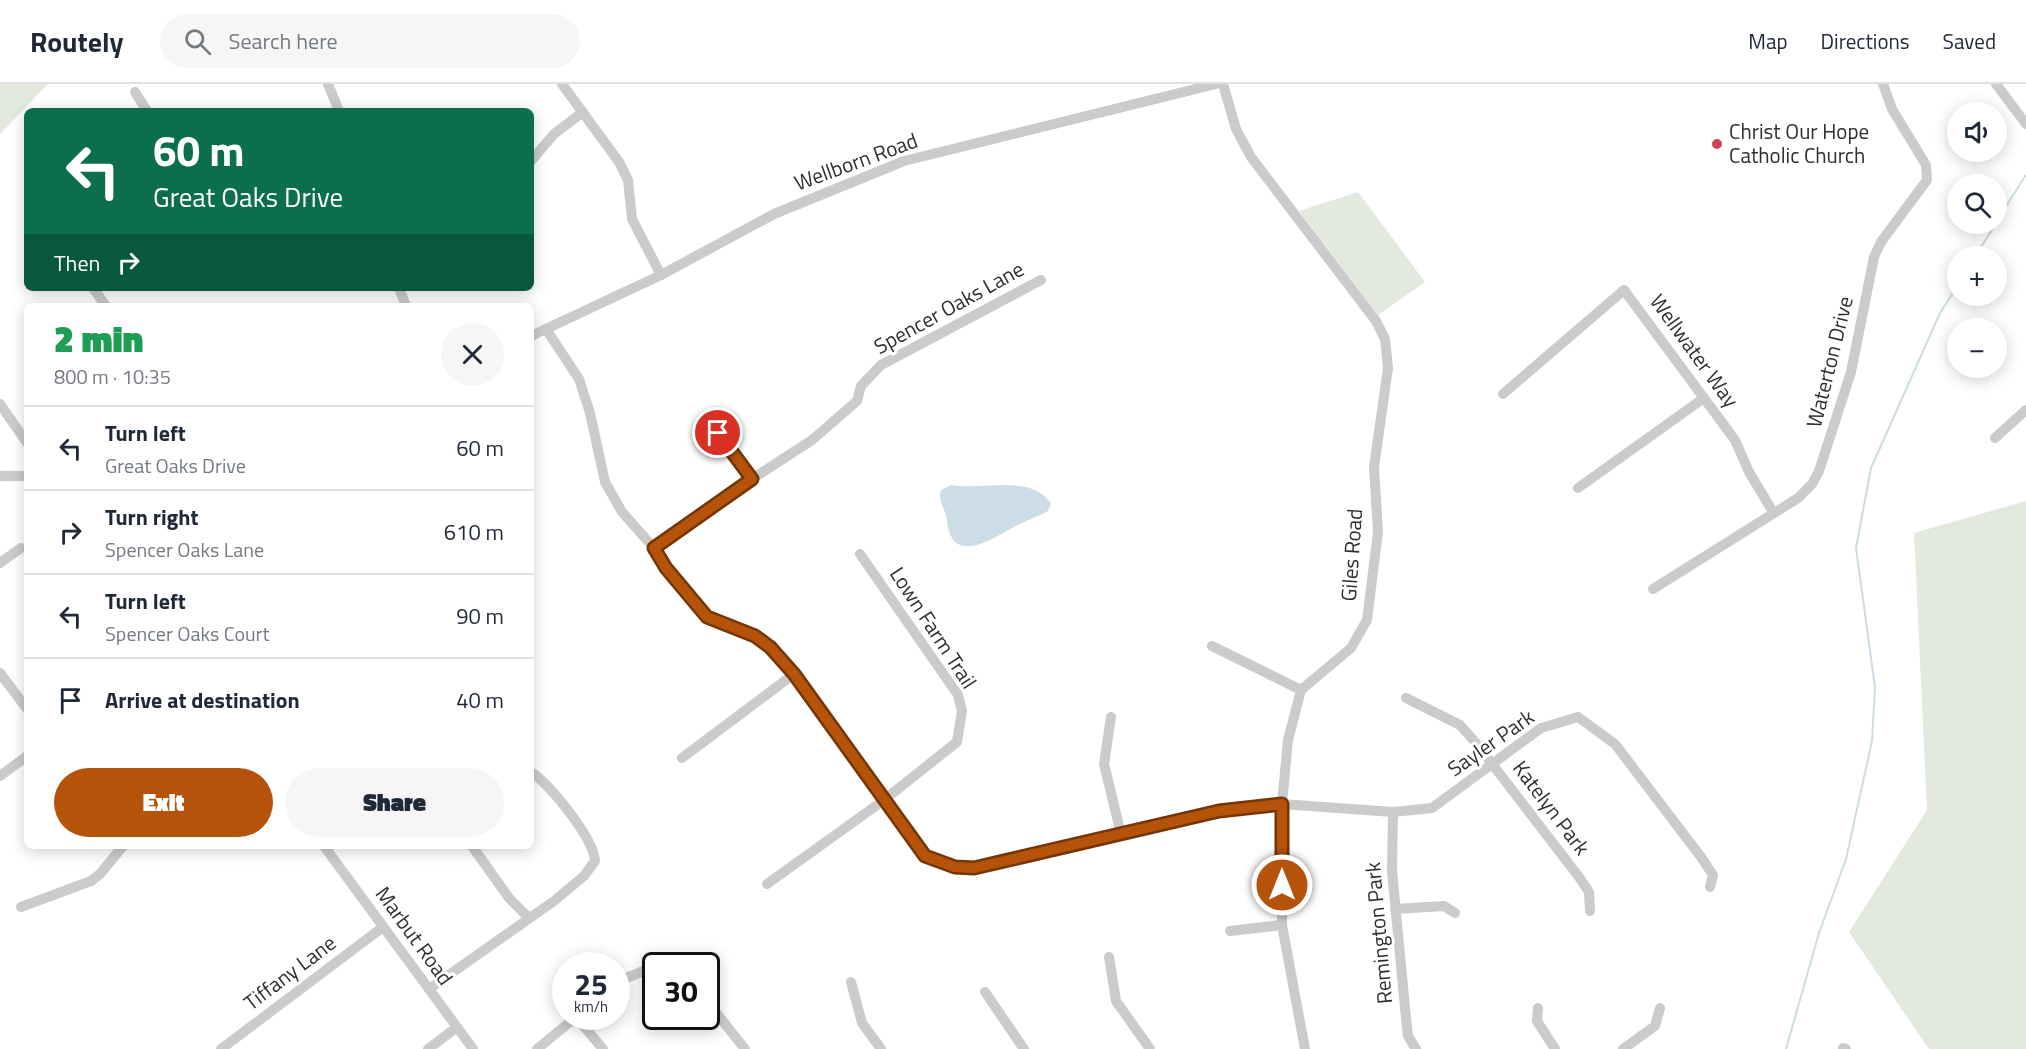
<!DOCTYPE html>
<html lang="en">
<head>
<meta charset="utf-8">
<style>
  :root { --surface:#fff; --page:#f6f6f7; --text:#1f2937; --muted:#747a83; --line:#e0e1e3; --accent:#b45309 }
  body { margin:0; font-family:"Titillium Web",sans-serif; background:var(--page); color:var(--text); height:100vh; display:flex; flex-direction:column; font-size:22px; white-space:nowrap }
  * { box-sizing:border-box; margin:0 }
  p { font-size:20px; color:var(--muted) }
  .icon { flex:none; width:33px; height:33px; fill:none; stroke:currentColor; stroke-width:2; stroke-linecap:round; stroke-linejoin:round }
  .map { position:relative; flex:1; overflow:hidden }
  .sheet { position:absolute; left:24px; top:219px; width:510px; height:546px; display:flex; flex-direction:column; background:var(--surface); border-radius:9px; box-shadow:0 3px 15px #0003 }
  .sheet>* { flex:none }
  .hud { position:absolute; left:24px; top:24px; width:510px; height:183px; border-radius:9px; box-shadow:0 3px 15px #0003; background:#0b6e4f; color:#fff; overflow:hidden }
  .fabs { position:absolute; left:1947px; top:18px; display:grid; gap:12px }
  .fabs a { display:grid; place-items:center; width:60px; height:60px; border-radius:50%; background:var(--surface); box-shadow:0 3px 15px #0003; font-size:30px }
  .speed { position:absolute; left:552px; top:868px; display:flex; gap:12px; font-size:30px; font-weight:700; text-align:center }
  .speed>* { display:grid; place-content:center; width:78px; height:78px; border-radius:50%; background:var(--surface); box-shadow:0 3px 15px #0003; line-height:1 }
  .speed small { font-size:15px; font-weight:400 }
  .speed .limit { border:3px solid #111; border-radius:9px; background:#fff; color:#111 }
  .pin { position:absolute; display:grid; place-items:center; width:51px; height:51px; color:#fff; margin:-26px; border:3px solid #fff; border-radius:50%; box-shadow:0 2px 6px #0007 }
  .me { position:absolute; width:66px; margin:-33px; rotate:0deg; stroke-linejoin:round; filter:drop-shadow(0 0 4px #0008) }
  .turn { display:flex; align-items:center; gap:21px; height:126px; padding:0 30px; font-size:27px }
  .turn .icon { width:78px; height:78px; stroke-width:2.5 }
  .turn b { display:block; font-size:42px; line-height:51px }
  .then { display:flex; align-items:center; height:57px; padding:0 30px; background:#0003; gap:12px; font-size:22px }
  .round { display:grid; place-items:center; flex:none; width:63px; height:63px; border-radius:32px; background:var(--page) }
  .summary { display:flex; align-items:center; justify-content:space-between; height:102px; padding:0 30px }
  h1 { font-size:36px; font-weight:800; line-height:45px; color:#1e9e55 }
  .action { display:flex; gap:12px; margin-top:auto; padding:12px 30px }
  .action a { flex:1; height:69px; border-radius:36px; background:var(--accent); color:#fff; font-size:24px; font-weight:800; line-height:69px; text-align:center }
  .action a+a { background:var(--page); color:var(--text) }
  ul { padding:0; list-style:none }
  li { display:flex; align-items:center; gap:18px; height:84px; padding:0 30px; border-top:2px solid var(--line) }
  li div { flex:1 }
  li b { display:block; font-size:22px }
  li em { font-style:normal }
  header { display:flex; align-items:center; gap:36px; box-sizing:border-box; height:84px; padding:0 30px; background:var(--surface); border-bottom:2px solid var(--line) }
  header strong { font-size:28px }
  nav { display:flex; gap:33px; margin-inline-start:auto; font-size:21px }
  .search { width:420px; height:54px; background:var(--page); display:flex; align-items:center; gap:15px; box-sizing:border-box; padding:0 21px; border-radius:33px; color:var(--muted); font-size:22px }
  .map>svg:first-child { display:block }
</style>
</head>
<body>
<header>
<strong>Routely</strong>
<div class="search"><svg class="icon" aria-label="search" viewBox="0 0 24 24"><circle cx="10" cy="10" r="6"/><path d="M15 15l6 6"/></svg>Search here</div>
<nav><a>Map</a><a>Directions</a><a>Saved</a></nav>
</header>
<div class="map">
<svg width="2026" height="965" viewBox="0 0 2026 965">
  <rect width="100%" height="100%" fill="#fff"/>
  <g fill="#e4e9dd">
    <path d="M 0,0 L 48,0 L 0,50 Z"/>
    <path d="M 1358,108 L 1425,198 L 1378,231 L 1299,127 Z"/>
    <path d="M 2026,417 L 2026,965 L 1929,965 L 1849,848 L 1927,726 L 1914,449 Z"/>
  </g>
  <path fill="#ccdde7" d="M 951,401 C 984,407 1029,389 1051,419 L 1048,427 C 1037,433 1025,437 1014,443 C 990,456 952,482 947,437 C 946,425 937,417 941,406 Z"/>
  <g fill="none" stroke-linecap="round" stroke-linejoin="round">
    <g stroke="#ccdde7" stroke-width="2">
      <path d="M 1996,138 L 2026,91"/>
      <path d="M 1975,172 L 1996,140"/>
      <path d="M 1786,965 L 1819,849 L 1846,775 L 1872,657 L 1875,603 L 1856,464 L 1871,384 L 1940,229 L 1958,201"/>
    </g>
    <g stroke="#cbcbcb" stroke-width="10">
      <path d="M 328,0 L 339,27"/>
      <path d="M 562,0 L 619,78 L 628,96 L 632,135 L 661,191"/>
      <path d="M 1223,0 L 1236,45 L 1251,73 L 1376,237 L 1385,255 L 1388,284 L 1374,383 L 1378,448 L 1367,536 L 1351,564 L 1301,606 L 1288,656 L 1282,720 L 1282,841 L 1305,965"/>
      <path d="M 1996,0 L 2026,40"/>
      <path d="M 135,8 L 147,27"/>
      <path d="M 531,77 L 554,50 L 583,28"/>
      <path d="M 93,204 L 106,222"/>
      <path d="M 399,204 L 406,222"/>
      <path d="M 546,245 L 579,295 L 590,329 L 605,398 L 622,428 L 654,464 L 666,484 L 707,533 L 755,552 L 770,563 L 794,590 L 925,772 L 955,783 L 974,784 L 1219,727 L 1282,720 L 1393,728 L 1432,724 L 1541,644 L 1578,633 L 1615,660 L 1701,773 L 1713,791 L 1710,803"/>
      <path d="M 531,252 L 661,191 L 774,130 L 904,77 L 1216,0"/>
      <path d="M 1503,310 L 1624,206 L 1735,356 L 1749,388 L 1773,428"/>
      <path d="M 0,320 L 27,359"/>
      <path d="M 718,349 L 752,395"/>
      <path d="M 1995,354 L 2026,326"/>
      <path d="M 0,392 L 27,392"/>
      <path d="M 1578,404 L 1704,314"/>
      <path d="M 654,464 L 752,395 L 812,356 L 857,317 L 861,302 L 881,281 L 1041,196"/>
      <path d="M 0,479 L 21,464"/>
      <path d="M 1653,505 L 1798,414 L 1812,400 L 1819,387 L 1851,288 L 1874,173 L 1881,158 L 1927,96 L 1926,81 L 1892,25 L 1883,0"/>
      <path d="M 1212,562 L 1301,606"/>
      <path d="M 0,589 L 27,625"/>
      <path d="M 1406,614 L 1460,641 L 1476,659 L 1579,793 L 1589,808 L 1590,827"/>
      <path d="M 1111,633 L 1104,680 L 1121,750"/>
      <path d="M 682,674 L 794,590"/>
      <path d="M 0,692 L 27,672"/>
      <path d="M 1393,728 L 1392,787 L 1406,934 L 1408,952 L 1416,965"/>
      <path d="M 324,762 L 473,965"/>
      <path d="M 472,762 L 509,814 L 528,833"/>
      <path d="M 767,800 L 884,716 L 957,658 L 962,627 L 958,611 L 860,470"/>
      <path d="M 21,823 L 91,797 L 100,790 L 123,762"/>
      <path d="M 1395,825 L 1444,822 L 1455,829"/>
      <path d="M 1230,847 L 1282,841"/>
      <path d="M 1109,873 L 1116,917 L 1150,965"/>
      <path d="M 657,882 L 664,880 L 668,882"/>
      <path d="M 616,898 L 656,882"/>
      <path d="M 851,898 L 862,939 L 881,965"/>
      <path d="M 429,905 L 554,817 L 584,792 L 595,777 C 594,755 550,700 531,688"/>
      <path d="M 985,908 L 1024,965"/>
      <path d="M 706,916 L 745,965"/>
      <path d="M 1538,924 L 1537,937 L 1555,965"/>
      <path d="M 576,933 L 603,965"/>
      <path d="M 1843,964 L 1846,965"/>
      <path d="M 221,965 L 383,843"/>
      <path d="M 428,965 L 456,944"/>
      <path d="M 537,965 L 576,933"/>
      <path d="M 1623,965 L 1655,942 L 1660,924"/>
    </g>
  </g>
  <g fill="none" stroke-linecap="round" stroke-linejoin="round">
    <g stroke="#753606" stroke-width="15">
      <path id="route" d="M 718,349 L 752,395 L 654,464 L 666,484 L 707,533 L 755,552 L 770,563 L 794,590 L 925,772 L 955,783 L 974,784 L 1219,727 L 1282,720 L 1282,801"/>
    </g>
    <use href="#route" stroke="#b45309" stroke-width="10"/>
  </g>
  <circle fill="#ce4656" stroke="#fff" stroke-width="2" cx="1717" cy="60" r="6"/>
  <g text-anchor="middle" stroke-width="6" stroke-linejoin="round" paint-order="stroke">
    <g font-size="21" fill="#2e2e2e" stroke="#fff" text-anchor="start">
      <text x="1729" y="55">Christ Our Hope<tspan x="1729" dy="24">Catholic Church</tspan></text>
    </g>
    <g font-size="21" fill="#2e2e2e" stroke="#fff">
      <text transform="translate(856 78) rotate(-20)" y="7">Wellborn Road</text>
      <text transform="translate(949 224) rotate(-29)" y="7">Spencer Oaks Lane</text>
      <text transform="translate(1694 267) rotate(54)" y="7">Wellwater Way</text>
      <text transform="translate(1830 278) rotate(-76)" y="7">Waterton Drive</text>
      <text transform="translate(1352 471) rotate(-86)" y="7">Giles Road</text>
      <text transform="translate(933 544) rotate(57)" y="7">Lown Farm Trail</text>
      <text transform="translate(1491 659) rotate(-35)" y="7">Sayler Park</text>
      <text transform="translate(1551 724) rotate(53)" y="7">Katelyn Park</text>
      <text transform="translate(1379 849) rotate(-95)" y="7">Remington Park</text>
      <text transform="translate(414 852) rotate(54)" y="7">Marbut Road</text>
      <text transform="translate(290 889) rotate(-37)" y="7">Tiffany Lane</text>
    </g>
  </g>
</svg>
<div class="fabs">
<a><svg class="icon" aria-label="sound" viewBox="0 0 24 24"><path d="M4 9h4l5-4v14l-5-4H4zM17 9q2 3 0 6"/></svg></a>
<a><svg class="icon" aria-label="search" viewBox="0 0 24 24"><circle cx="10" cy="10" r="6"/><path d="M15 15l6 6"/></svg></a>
<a>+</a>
<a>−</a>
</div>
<div class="speed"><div>25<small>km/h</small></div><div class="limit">30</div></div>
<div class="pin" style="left:718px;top:349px;background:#d93025"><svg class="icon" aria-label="arrive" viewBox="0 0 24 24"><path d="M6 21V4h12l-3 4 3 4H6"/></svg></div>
<svg class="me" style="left:1282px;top:801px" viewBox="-20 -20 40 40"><circle r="17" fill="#b45309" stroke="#fff" stroke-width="3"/><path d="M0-11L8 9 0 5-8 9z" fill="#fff"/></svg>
<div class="hud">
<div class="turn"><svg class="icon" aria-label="left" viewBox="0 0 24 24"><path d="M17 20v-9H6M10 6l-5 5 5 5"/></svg><div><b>60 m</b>Great Oaks Drive</div></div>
<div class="then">Then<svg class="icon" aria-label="right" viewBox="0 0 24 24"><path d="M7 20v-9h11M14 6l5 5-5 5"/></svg></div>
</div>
<section class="sheet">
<div class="summary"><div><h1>2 min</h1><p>800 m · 10:35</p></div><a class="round"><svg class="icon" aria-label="close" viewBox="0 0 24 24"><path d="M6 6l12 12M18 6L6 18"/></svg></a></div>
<ul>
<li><svg class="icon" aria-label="left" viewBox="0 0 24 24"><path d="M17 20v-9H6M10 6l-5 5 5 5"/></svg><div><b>Turn left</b><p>Great Oaks Drive</p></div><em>60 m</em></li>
<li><svg class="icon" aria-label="right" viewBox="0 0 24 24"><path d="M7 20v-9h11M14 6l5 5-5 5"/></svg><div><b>Turn right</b><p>Spencer Oaks Lane</p></div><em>610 m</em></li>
<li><svg class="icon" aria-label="left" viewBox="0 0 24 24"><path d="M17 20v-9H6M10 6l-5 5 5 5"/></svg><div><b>Turn left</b><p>Spencer Oaks Court</p></div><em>90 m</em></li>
<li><svg class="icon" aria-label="arrive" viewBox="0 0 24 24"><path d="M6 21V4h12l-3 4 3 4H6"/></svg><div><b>Arrive at destination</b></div><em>40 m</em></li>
</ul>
<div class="action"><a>Exit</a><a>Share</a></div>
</section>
</div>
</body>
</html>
